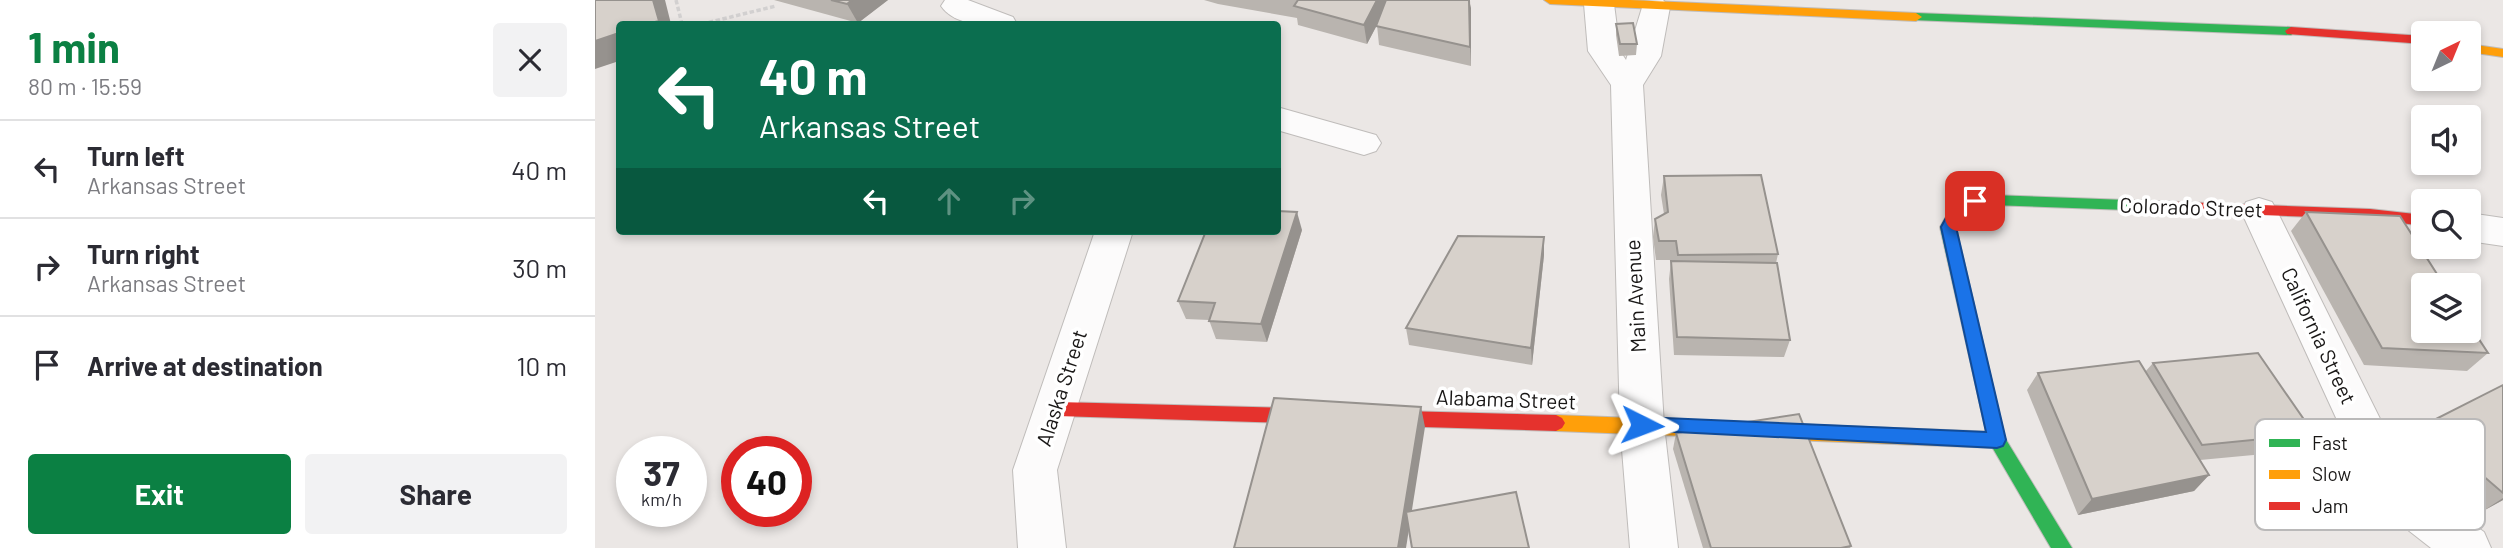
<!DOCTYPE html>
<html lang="en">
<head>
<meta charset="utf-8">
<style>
  :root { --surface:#fff; --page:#f2f2f3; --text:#2b2b33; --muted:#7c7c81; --line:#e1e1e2; --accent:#0b8043 }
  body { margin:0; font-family:Barlow,sans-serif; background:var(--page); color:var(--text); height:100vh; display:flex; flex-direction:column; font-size:26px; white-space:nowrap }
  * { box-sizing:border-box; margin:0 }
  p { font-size:23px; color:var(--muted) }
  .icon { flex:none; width:38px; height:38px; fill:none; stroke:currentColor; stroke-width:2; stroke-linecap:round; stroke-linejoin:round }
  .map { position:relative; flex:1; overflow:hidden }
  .details { display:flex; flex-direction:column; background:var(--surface); width:595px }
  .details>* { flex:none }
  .hud { position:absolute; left:21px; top:21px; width:665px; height:214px; border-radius:7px; box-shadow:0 4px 10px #0003; background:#0b6e4f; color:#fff; overflow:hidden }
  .needle { width:46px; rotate:43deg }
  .controls { position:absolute; left:1816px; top:21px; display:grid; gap:14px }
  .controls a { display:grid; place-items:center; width:70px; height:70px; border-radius:7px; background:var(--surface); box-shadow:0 4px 10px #0003; font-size:35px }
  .speed { position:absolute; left:21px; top:436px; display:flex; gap:14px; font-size:35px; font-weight:700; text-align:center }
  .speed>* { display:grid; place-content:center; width:91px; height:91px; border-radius:50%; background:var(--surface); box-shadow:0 4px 10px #0003; line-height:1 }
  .speed small { font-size:18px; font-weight:400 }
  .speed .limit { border:10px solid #d22; background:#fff; color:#111 }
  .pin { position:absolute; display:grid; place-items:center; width:60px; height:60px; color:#fff; margin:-30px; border-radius:14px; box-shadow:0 4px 10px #0006 }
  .me { position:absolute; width:77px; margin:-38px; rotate:93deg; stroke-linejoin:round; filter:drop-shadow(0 0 5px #0008) }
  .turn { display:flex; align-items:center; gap:24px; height:147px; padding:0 28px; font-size:32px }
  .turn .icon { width:91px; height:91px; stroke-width:2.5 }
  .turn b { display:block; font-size:49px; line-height:60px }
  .lanes { display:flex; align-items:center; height:66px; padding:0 28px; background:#0003; justify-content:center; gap:35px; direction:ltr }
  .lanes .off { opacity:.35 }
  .round { display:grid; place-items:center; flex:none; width:74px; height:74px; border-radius:7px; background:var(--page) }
  .summary { display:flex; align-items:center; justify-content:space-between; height:119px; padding:0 28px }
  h1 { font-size:42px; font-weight:700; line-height:52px; color:var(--accent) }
  .action { display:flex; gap:14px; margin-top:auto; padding:14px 28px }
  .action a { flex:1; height:80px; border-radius:7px; background:var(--accent); color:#fff; font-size:28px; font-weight:700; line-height:80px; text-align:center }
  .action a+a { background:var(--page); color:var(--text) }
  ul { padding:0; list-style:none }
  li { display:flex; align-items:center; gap:21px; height:98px; padding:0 28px; border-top:2px solid var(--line) }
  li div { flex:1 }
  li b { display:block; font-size:26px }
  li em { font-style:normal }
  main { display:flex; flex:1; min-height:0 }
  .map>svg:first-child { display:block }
</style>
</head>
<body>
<main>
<section class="details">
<div class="summary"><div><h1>1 min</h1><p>80 m · 15:59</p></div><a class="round"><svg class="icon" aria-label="close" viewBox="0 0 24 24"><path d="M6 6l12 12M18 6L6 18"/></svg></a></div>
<ul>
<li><svg class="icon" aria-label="left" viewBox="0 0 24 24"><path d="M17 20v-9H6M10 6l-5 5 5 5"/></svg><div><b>Turn left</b><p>Arkansas Street</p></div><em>40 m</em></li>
<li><svg class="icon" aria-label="right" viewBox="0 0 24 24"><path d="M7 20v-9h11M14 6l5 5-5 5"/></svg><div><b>Turn right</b><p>Arkansas Street</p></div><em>30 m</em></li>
<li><svg class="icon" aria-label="arrive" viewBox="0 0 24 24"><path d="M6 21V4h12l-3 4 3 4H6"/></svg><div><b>Arrive at destination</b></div><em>10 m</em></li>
</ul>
<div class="action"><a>Exit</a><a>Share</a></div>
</section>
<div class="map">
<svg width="1908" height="548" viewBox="0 0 1908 548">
  <rect width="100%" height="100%" fill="#ebe7e5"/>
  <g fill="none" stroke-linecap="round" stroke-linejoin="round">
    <g stroke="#bfbcba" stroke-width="2">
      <g id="street">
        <path d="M 350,0 L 373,0 L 418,17 L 422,24 C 399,26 361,28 346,6 Z"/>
        <path d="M 992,0 L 1016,0 L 1019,4 L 1025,51 L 1031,60 L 1049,1 L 1068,0 L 1075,7 L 1066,56 L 1048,85 L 1069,425 L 1083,548 L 1035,548 L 1025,425 L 1016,85 L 993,51 L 989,4 Z"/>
        <path d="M 682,107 L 781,135 L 786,143 L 781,151 L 769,155 L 682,130 Z"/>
        <path d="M 1664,198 L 1677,202 L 1682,211 L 1802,453 L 1845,500 L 1889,532 L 1896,548 L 1836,548 L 1813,530 L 1770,481 L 1646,211 L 1651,202 Z"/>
        <path d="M 1874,213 L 1908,218 L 1908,246 L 1874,241 Z"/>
        <path d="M 500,231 L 538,231 L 462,470 L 471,548 L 423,548 L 418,470 Z"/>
      </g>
    </g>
    <g stroke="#bfbcba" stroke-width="2">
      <g id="fast">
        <path d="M 1321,13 L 1696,27 L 1702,31 L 1696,35 L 1317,20 L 1317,14 Z"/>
        <path d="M 1396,195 L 1559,201 L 1566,206 L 1559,211 L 1396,205 L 1369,211 L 1361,227 L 1410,438 L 1477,548 L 1456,548 L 1393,440 L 1345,227 L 1359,203 Z"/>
      </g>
    </g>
    <g stroke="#bfbcba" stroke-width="2">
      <g id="slow">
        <path d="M 949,0 L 1035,0 L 1321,13 L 1327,17 L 1321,21 L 955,4 Z"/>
        <path d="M 1874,44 L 1908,49 L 1908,57 L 1874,52 Z"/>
        <path d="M 961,415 L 1402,432 L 1408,435 L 1411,440 L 1408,445 L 1402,448 L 961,431 L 955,428 L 952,423 L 955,418 Z"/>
      </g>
    </g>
    <g stroke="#bfbcba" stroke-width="2">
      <g id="jam">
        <path d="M 1696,27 L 1829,36 L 1829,44 L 1692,34 L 1690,31 Z"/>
        <path d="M 1559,201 L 1775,209 L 1829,215 L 1829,226 L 1775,219 L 1559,211 L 1552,206 Z"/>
        <path d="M 462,402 L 961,415 L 967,418 L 970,423 L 967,428 L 961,431 L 462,416 L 456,414 L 453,409 L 456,404 Z"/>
      </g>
    </g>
    <g stroke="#d2d0d0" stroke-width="3.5" stroke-dasharray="4.5 2.5" stroke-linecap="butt">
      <path d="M 81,0 L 87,24"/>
      <path d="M 107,24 L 181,6"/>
    </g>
    <use href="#street" fill="#fcfbfb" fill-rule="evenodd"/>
    <use href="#fast" fill="#30b455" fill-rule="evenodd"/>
    <use href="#slow" fill="#ff9f0a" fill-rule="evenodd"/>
    <use href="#jam" fill="#e5322d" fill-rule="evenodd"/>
  </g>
  <g fill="#b9b4af">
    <path d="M 179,0 L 293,0 L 263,23 Z"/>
    <path d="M 609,0 L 875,0 L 876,66 L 784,45 L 782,25 L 772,44 L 703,25 L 702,18 L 623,4 Z"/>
    <path d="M 1021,24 L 1042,44 L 1041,55 L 1024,56 L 1021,35 Z"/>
    <path d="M 1069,176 L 1183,254 L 1181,263 L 1195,340 L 1189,357 L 1079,355 L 1074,279 L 1076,261 L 1079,261 L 1078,260 L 1061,260 L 1058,237 L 1060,219 L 1069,214 L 1066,195 Z"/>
    <path d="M 1711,212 L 1893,353 L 1872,371 L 1769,365 L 1696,231 Z"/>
    <path d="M 707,230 L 672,342 L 621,339 L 614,320 L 591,319 L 583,301 Z"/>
    <path d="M 949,237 L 949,255 L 937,365 L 814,345 L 811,328 Z"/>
    <path d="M 1558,363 L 1719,434 L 1701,451 L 1605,460 L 1614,475 L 1599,491 L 1483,515 L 1432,390 L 1443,373 L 1550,372 Z"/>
    <path d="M 1908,385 L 1908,500 L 1888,511 L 1809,441 L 1829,425 Z"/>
    <path d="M 1081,433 L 1256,546 L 1255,548 L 1108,548 L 1078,449 Z"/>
  </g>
  <g fill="#96928e">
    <path d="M 58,0 L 70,0 L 76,24 L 52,24 Z"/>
    <path d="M 257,0 L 293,0 L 263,23 L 252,4 Z"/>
    <path d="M 782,0 L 795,0 L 772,44 L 769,25 Z"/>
    <path d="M 874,0 L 876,8 L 876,66 L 875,47 Z"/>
    <path d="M 24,33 L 24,61 L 0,69 L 0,41 Z"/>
    <path d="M 702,212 L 707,230 L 672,342 L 666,324 Z"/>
    <path d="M 949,237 L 949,255 L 937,365 L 936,348 Z"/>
    <path d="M 826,407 L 830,427 L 811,548 L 803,548 Z"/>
    <path d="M 1614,475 L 1599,491 L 1483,515 L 1497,499 Z"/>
    <path d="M 1908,498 L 1908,500 L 1888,511 Z"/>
  </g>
  <g fill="#d7d1cb" stroke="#96928e" stroke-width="2">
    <path d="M 0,0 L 58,0 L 64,21 L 52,24 L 24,24 L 24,33 L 0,41 Z"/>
    <path d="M 236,0 L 257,0 L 252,4 Z"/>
    <path d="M 703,0 L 782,0 L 769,25 L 699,6 Z"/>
    <path d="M 791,0 L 874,0 L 875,47 L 781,26 Z"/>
    <path d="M 1038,23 L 1042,44 L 1025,44 L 1021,24 Z"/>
    <path d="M 1166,175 L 1183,254 L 1083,255 L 1081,241 L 1064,241 L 1060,219 L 1073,212 L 1069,176 Z"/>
    <path d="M 682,211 L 702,212 L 666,324 L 614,321 L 620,303 L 583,301 L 611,231 L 682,231 Z"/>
    <path d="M 1711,212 L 1805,216 L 1849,285 L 1829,285 L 1829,331 L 1874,331 L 1874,324 L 1893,353 L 1787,348 Z"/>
    <path d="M 863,236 L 949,237 L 936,348 L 811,328 Z"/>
    <path d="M 1076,261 L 1182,263 L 1195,340 L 1082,337 Z"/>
    <path d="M 1663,353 L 1719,434 L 1607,445 L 1558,363 Z"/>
    <path d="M 1544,361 L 1614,475 L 1497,499 L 1443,373 Z"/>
    <path d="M 1908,385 L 1908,493 L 1829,425 Z"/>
    <path d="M 679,398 L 826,407 L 803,548 L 639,548 Z"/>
    <path d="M 1204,414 L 1256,546 L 1246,548 L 1116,548 L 1081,433 Z"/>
    <path d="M 921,492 L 934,548 L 817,548 L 811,512 Z"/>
  </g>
  <path fill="#1a73e8" stroke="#114b97" stroke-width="2" d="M 1380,196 L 1387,201 L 1385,205 L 1370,211 L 1361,227 L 1411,440 L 1408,446 L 1402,448 L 1041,430 L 1038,425 L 1041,419 L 1047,417 L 1391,432 L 1346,227 L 1359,203 Z"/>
  <g text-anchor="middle" stroke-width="7" stroke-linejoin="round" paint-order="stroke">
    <g font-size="21" fill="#191716" stroke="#fff">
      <text transform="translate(1596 208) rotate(2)" y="7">Colorado Street</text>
      <text transform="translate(1041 296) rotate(-93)" y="7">Main Avenue</text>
      <text transform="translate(1723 336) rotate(65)" y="7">California Street</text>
      <text transform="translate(467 388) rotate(-72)" y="7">Alaska Street</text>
      <text transform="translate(911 400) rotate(2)" y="7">Alabama Street</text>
    </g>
  </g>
  <rect x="1660" y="419" width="230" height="111" rx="10" fill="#fff" stroke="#bab9b9" stroke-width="2"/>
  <rect x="1674" y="439" width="31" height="8" fill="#30b455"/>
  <rect x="1674" y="470" width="31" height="9" fill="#ff9f0a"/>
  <rect x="1674" y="502" width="31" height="8" fill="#e5322d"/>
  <g font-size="19" fill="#191716">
    <text x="1717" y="450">Fast</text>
    <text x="1717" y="481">Slow</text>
    <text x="1717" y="513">Jam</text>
  </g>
</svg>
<div class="controls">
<a><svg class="needle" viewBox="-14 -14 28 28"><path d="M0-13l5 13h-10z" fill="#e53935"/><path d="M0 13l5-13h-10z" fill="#7c7c81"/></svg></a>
<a><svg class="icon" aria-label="sound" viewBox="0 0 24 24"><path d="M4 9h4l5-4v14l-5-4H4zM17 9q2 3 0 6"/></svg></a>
<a><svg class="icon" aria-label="search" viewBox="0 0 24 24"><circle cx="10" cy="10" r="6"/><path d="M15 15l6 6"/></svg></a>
<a><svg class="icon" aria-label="layers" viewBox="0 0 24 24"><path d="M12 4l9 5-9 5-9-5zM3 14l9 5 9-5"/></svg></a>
</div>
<div class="speed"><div>37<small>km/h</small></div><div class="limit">40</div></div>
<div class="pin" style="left:1380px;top:201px;background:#d93025"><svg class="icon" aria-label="arrive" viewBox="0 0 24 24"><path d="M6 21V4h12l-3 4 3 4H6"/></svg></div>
<svg class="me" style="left:1047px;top:425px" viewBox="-20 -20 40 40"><path d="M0-17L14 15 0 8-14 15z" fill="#1a73e8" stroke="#fff" stroke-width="4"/></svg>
<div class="hud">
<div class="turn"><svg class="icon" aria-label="left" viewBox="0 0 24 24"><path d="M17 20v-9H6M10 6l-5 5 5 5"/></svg><div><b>40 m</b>Arkansas Street</div></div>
<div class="lanes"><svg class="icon" aria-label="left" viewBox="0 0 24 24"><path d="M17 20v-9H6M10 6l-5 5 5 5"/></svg><svg class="icon off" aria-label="ahead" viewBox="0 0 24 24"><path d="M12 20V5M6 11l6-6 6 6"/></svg><svg class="icon off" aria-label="right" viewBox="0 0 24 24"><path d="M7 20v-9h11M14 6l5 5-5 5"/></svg></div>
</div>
</div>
</main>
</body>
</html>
